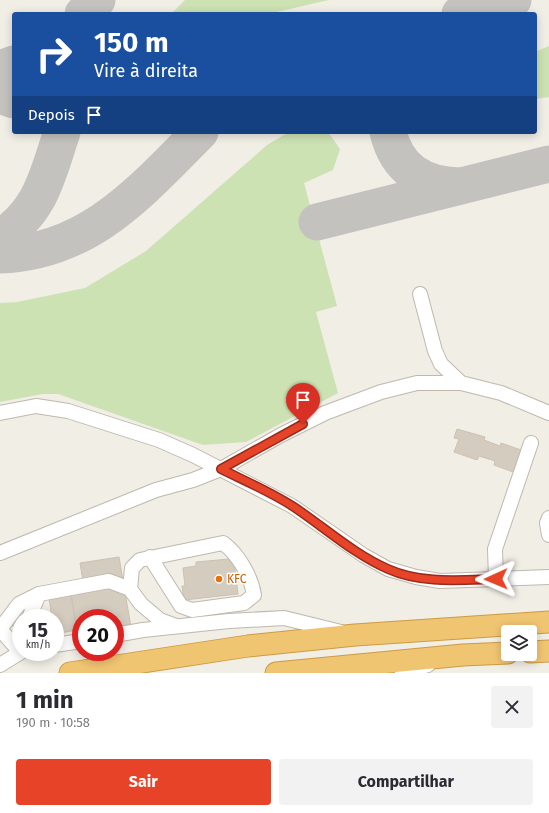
<!DOCTYPE html>
<html lang="pt">
<head>
<meta charset="utf-8">
<style>
  :root { --surface:#fff; --page:#f2f2f3; --text:#2b2b33; --muted:#7c7c81; --accent:#e64329 }
  body { margin:0; font-family:"Fira Sans",sans-serif; background:var(--page); color:var(--text); height:100vh; display:flex; flex-direction:column; font-size:15px; white-space:nowrap }
  * { box-sizing:border-box; margin:0 }
  p { font-size:13px; color:var(--muted) }
  .icon { flex:none; width:22px; height:22px; fill:none; stroke:currentColor; stroke-width:2; stroke-linecap:round; stroke-linejoin:round }
  .map { position:relative; height:673px; overflow:hidden }
  .side { display:flex; flex-direction:column; background:var(--surface); flex:1 }
  .side>* { flex:none }
  .hud { position:absolute; left:12px; top:12px; width:525px; height:122px; border-radius:4px; box-shadow:0 2px 10px #0003; background:#1a4fa0; color:#fff; overflow:hidden }
  .buttons { position:absolute; left:501px; top:625px; display:grid; gap:8px }
  .buttons a { display:grid; place-items:center; width:36px; height:36px; border-radius:4px; background:var(--surface); box-shadow:0 2px 10px #0003; font-size:20px }
  .speed { position:absolute; left:12px; top:609px; display:flex; gap:8px; font-size:20px; font-weight:700; text-align:center }
  .speed>* { display:grid; place-content:center; width:52px; height:52px; border-radius:50%; background:var(--surface); box-shadow:0 2px 10px #0003; line-height:1 }
  .speed small { font-size:10px; font-weight:400 }
  .speed .limit { border:6px solid #d22; background:#fff; color:#111 }
  .pin { position:absolute; display:grid; place-items:center; width:34px; height:34px; color:#fff; margin:-41px -17px; border-radius:50% 50% 50% 0; rotate:-45deg; box-shadow:0 0 4px #0007 }
  .pin .icon { rotate:45deg }
  .me { position:absolute; width:44px; margin:-22px; rotate:269deg; stroke-linejoin:round; filter:drop-shadow(0 0 3px #0008) }
  .turn { display:flex; align-items:center; gap:14px; height:84px; padding:0 16px; font-size:18px }
  .turn .icon { width:52px; height:52px; stroke-width:2.5 }
  .turn b { display:block; font-size:28px; line-height:34px }
  .then { display:flex; align-items:center; height:38px; padding:0 16px; background:#0003; gap:8px; font-size:15px }
  .round { display:grid; place-items:center; flex:none; width:42px; height:42px; border-radius:4px; background:var(--page) }
  .head { display:flex; align-items:center; justify-content:space-between; height:68px; padding:0 16px }
  h1 { font-size:24px; font-weight:700; line-height:30px }
  .primary-button { display:flex; gap:8px; margin-top:auto; padding:8px 16px }
  .primary-button a { flex:1; height:46px; border-radius:4px; background:var(--accent); color:#fff; font-size:16px; font-weight:700; line-height:46px; text-align:center }
  .primary-button a+a { background:var(--page); color:var(--text) }
  .map>svg:first-child { display:block }
</style>
</head>
<body>
<div class="map">
<svg width="549" height="673" viewBox="0 0 549 673">
  <rect width="100%" height="100%" fill="#f1eee6"/>
  <g fill="#cde2b3">
    <path d="M 185,0 L 329,0 L 268,14 L 171,14 Z"/>
    <path d="M 549,46 L 549,97 L 535,99 L 535,52 Z"/>
    <path d="M 289,132 L 328,132 L 340,149 L 333,170 L 304,183 L 337,306 L 316,312 L 338,393 L 246,442 L 203,445 L 58,394 L 43,394 L 0,402 L 0,303 L 17,302 L 85,288 L 146,251 L 267,145 Z"/>
  </g>
  <g fill="none" stroke-linecap="round" stroke-linejoin="round">
    <g stroke="#c3c2be" stroke-width="37">
      <path d="M 83,14 L 97,0"/>
      <path d="M 460,14 L 513,0"/>
      <path d="M 0,69 L 14,64"/>
      <path d="M 0,95 L 14,100"/>
      <path d="M 388,132 C 397,169 422,185 459,186"/>
      <path d="M 317,222 L 549,164"/>
      <path d="M 0,238 C 42,210 47,176 62,132"/>
      <path d="M 0,255 C 90,252 141,191 200,132"/>
    </g>
  </g>
  <g fill="#d5ccc0" stroke="#ccc1b1">
    <path d="M 457,429 L 485,437 L 484,440 L 500,446 L 501,443 L 524,451 L 516,473 L 494,465 L 495,461 L 479,456 L 477,460 L 454,452 L 459,439 L 454,438 Z"/>
    <path d="M 119,557 L 132,633 L 115,636 L 115,618 L 81,618 L 81,630 L 77,630 L 71,595 L 85,593 L 80,563 Z"/>
    <path d="M 229,559 L 234,562 L 238,594 L 184,600 L 182,586 L 185,586 L 183,568 L 196,566 L 196,562 Z"/>
    <path d="M 71,595 L 77,630 L 55,634 L 55,618 L 52,618 L 49,599 Z"/>
    <path d="M 10,608 L 25,618 L 21,618 L 21,626 L 18,630 L 3,619 Z"/>
  </g>
  <g fill="none" stroke-linecap="round" stroke-linejoin="round">
    <g stroke="#bfb8ad" stroke-width="16">
      <g id="minor">
        <path d="M 420,294 L 435,351 L 441,364 L 461,383"/>
        <path d="M 0,413 L 36,406 L 49,408 L 68,411 L 159,440 L 193,455 L 292,506 L 363,555 L 388,569 L 416,577 L 440,581 L 549,577"/>
        <path d="M 549,518 L 547,523 L 549,535"/>
        <path d="M 0,553 L 156,490 L 193,480 L 221,469 L 281,435 L 325,413 L 381,392 L 417,383 L 461,383 L 501,393 L 549,413"/>
        <path d="M 496,579 L 495,549 L 531,443"/>
        <path d="M 130,589 L 132,568 L 140,560 L 223,543 C 238,554 251,576 254,595 L 244,603 L 192,610 L 181,606 L 150,557"/>
        <path d="M 29,618 L 39,594 L 109,581 L 130,589 L 141,604 L 160,620 L 176,626"/>
        <path d="M 115,635 L 143,630 L 229,621 L 284,618 L 341,632"/>
        <path d="M 55,645 L 81,641"/>
        <path d="M 20,652 L 0,629 L 19,604 L 39,594"/>
        <path d="M 0,665 L 21,652"/>
        <path d="M 402,673 L 428,665"/>
      </g>
    </g>
    <g stroke="#ce9a43" stroke-width="23">
      <g id="highway">
        <path d="M 530,652 L 549,651"/>
        <path d="M 70,673 L 248,646 L 355,635 L 549,622"/>
        <path d="M 276,673 L 463,655 L 508,653"/>
      </g>
    </g>
    <use href="#minor" stroke="#fff" stroke-width="14"/>
    <use href="#highway" stroke="#f0c572" stroke-width="21"/>
  </g>
  <g fill="none" stroke-linecap="round" stroke-linejoin="round">
    <g stroke="#962c1b" stroke-width="10">
      <path id="route" d="M 303,424 L 221,469 C 245,481 271,492 294,507 C 324,527 355,555 388,569 C 421,584 460,580 496,579"/>
    </g>
    <use href="#route" stroke="#e64329" stroke-width="7"/>
  </g>
  <circle fill="#e8710a" stroke="#fff" stroke-width="1.5" cx="219" cy="579" r="4"/>
  <g text-anchor="middle" stroke-width="3" stroke-linejoin="round" paint-order="stroke">
    <g font-size="12" fill="#c56008" stroke="#fff" text-anchor="start">
      <text x="227" y="583">KFC</text>
    </g>
  </g>
</svg>
<div class="buttons">
<a><svg class="icon" aria-label="layers" viewBox="0 0 24 24"><path d="M12 4l9 5-9 5-9-5zM3 14l9 5 9-5"/></svg></a>
</div>
<div class="speed"><div>15<small>km/h</small></div><div class="limit">20</div></div>
<div class="pin" style="left:303px;top:424px;background:#d93025"><svg class="icon" aria-label="arrive" viewBox="0 0 24 24"><path d="M6 21V4h12l-3 4 3 4H6"/></svg></div>
<svg class="me" style="left:496px;top:579px" viewBox="-20 -20 40 40"><path d="M0-17L14 15 0 8-14 15z" fill="#e64329" stroke="#fff" stroke-width="4"/></svg>
<div class="hud">
<div class="turn"><svg class="icon" aria-label="right" viewBox="0 0 24 24"><path d="M7 20v-9h11M14 6l5 5-5 5"/></svg><div><b>150 m</b>Vire à direita</div></div>
<div class="then">Depois<svg class="icon" aria-label="arrive" viewBox="0 0 24 24"><path d="M6 21V4h12l-3 4 3 4H6"/></svg></div>
</div>
</div>
<section class="side">
<div class="head"><div><h1>1 min</h1><p>190 m · 10:58</p></div><a class="round"><svg class="icon" aria-label="close" viewBox="0 0 24 24"><path d="M6 6l12 12M18 6L6 18"/></svg></a></div>
<div class="primary-button"><a>Sair</a><a>Compartilhar</a></div>
</section>
</body>
</html>
